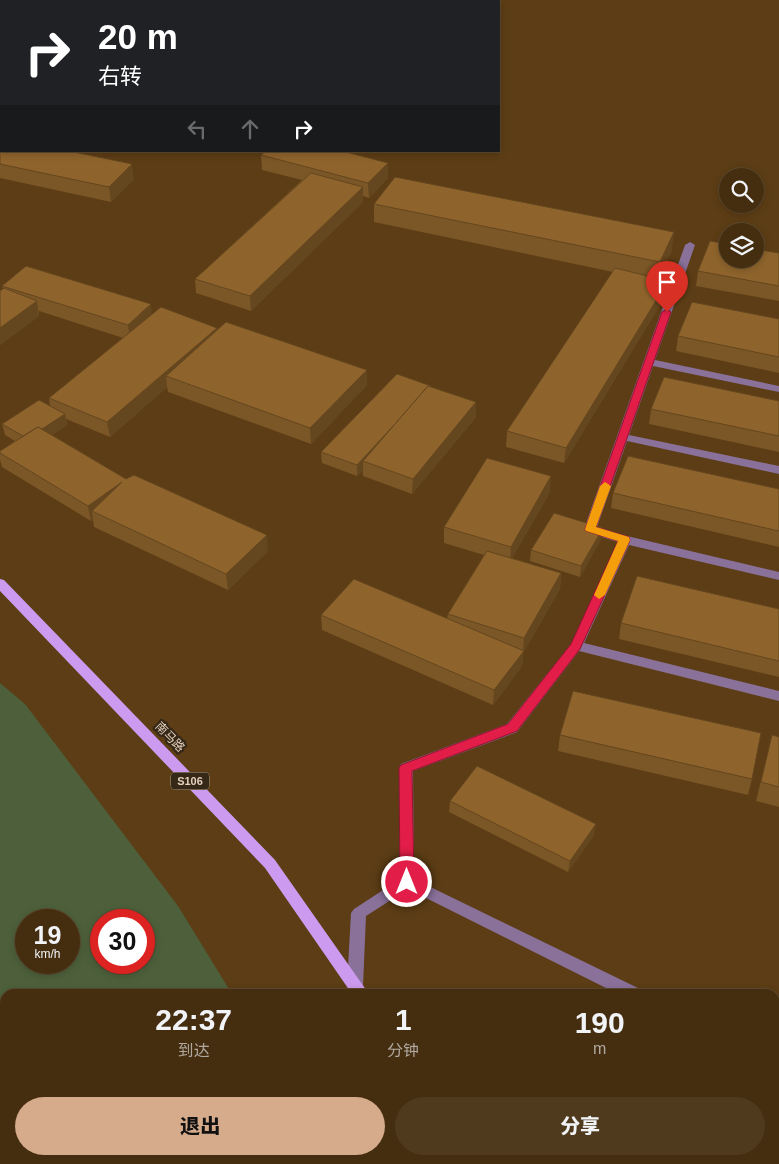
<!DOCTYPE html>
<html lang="zh">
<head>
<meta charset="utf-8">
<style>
  :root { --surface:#452e10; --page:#4f3a1e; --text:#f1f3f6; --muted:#b0a89f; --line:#5d4a30; --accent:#d6ab8b }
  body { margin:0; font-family:Helvetica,"Noto Sans SC",sans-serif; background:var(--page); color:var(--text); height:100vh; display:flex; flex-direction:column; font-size:19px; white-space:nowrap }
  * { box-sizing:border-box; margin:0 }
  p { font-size:16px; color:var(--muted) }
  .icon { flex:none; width:28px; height:28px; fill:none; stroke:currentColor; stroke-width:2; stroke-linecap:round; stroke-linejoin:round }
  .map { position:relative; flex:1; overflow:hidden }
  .panel { position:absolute; left:0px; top:989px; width:780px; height:176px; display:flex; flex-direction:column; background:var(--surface); border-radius:15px 15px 0 0; box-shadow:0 2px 8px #0003,0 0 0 1px var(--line) }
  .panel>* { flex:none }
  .guide { position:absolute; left:0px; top:0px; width:500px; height:152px; box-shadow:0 2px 8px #0003,0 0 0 1px var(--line); background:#202124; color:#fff; overflow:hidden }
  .tools { position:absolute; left:719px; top:168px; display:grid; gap:10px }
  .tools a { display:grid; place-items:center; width:45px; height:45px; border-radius:50%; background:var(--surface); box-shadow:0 2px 8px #0003,0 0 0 1px var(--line); font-size:25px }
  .speed { position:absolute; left:15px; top:909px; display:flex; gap:10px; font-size:25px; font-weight:700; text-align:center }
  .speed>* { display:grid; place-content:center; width:65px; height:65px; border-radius:50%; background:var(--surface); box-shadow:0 2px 8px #0003,0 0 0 1px var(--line); line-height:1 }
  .speed small { font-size:12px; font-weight:400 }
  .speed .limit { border:8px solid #d22; background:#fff; color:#111 }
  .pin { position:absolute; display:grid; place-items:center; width:42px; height:42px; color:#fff; margin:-51px -21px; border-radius:50% 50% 50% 0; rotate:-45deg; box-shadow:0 0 5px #0007 }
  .pin .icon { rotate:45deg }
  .me { position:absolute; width:55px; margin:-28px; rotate:0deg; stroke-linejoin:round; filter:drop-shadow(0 0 4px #0008) }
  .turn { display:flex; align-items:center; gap:18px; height:105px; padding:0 15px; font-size:22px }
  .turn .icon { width:65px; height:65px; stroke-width:2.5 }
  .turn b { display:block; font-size:35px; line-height:42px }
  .lanes { display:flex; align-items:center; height:48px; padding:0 15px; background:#0003; justify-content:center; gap:25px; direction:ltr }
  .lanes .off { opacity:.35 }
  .eta { display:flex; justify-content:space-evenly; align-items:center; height:85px; text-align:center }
  .eta b { font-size:30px; font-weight:800; line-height:35px }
  .button { display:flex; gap:10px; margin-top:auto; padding:10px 15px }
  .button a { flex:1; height:58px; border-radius:30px; background:var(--accent); color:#111; font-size:20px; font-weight:800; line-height:58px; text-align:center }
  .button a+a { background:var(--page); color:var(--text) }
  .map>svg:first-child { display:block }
</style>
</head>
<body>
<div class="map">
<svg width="779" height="1164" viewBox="0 0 779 1164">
  <rect width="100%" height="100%" fill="#5c3d15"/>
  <path fill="#4d603b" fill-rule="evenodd" d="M 0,683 L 25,704 L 178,906 L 232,994 L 5,994 L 5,1160 L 336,1160 L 339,1164 L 0,1164 ZM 26,920 L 69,920 L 69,962 L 26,962 ZM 101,920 L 144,920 L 144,962 L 101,962 Z"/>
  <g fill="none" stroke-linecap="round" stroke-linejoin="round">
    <g fill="#89719a" fill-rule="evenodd">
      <path d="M 690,242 L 695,245 L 655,360 L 779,386 L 779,392 L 653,366 L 629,435 L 779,466 L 779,474 L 627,441 L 597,527 L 627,536 L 779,572 L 779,580 L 629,545 L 584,643 L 779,691 L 779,701 L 579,651 L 517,732 L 413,771 L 414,879 L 640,989 L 642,994 L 618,994 L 408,889 L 366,916 L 363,986 L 361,991 L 355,993 L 349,991 L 347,986 L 351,913 L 354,909 L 400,879 L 399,768 L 401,764 L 507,724 L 571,644 L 618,542 L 586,532 L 584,529 L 685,245 Z"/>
      <path d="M 775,1059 L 779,1060 L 779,1075 L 775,1074 Z"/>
    </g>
    <g fill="#cc9aee" fill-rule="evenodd">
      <path d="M 0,579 L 4,580 L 275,860 L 369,994 L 352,994 L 265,868 L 0,591 Z"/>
      <path d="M 468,1160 L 487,1160 L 489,1164 L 470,1164 Z"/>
    </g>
    <g stroke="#dab6f3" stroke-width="15">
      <path d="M 20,1 L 22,0"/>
      <path d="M 0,17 L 1,16"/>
    </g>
  </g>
  <g fill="#7b5626">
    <path d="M 0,137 L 134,179 L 111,202 L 0,178 Z"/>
    <path d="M 261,155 L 388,178 L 369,198 L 363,196 L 363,202 L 251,311 L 196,293 L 195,279 L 302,180 L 262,170 Z"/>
    <path d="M 374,204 L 672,250 L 658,278 L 666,295 L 564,463 L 506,447 L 507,431 L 613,272 L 374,222 Z"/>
    <path d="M 779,253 L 779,301 L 696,286 L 698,271 Z"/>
    <path d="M 2,286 L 152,314 L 217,328 L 217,330 L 367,385 L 311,444 L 168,392 L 167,387 L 110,437 L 66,419 L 67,425 L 52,435 L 126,479 L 268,551 L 228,590 L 94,527 L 93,520 L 91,521 L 2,467 L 0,460 L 0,451 L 15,441 L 5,435 L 2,424 L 50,406 L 49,398 L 123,338 L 39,311 L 39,316 L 0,345 L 0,291 L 3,289 Z"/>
    <path d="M 779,319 L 779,373 L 676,351 L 678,336 Z"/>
    <path d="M 431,386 L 431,387 L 476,417 L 412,494 L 363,476 L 363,470 L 357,476 L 322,463 L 321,452 Z"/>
    <path d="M 779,401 L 779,452 L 649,424 L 651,409 Z"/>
    <path d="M 779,489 L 779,547 L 611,508 L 613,493 Z"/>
    <path d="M 550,492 L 512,558 L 561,573 L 560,589 L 523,653 L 522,666 L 493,705 L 322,630 L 321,615 L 447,618 L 448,614 L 484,555 L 444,543 L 444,527 Z"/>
    <path d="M 603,528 L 601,539 L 580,577 L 530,561 L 531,550 Z"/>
    <path d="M 779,609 L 779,677 L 619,639 L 621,623 Z"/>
    <path d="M 560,735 L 752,779 L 748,795 L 558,751 Z"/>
    <path d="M 772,735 L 779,737 L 779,807 L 756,801 Z"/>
    <path d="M 450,801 L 594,835 L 568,872 L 449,812 Z"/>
  </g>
  <g fill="#64461f">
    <path d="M 388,163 L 388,178 L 369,198 L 368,183 Z"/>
    <path d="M 132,164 L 134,179 L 111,202 L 109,187 Z"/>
    <path d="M 363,187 L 363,202 L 251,311 L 250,296 Z"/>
    <path d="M 674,232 L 672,250 L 657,281 L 660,262 Z"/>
    <path d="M 668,281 L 666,295 L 564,463 L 566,448 Z"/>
    <path d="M 37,301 L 39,316 L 0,345 L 0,328 Z"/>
    <path d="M 151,304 L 152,319 L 130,340 L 128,325 Z"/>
    <path d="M 217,328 L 218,343 L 166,376 L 167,387 L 110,437 L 107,422 Z"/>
    <path d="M 367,370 L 367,385 L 311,444 L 310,428 Z"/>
    <path d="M 431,386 L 431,397 L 363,461 L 363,470 L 357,476 L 357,465 Z"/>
    <path d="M 476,402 L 476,417 L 412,494 L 413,479 Z"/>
    <path d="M 65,414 L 67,425 L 30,449 L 28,438 Z"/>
    <path d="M 551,476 L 550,492 L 510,562 L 511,547 Z"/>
    <path d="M 122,482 L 92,511 L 93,520 L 91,521 L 88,506 Z"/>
    <path d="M 603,528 L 601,539 L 580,577 L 581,566 Z"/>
    <path d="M 267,535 L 268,551 L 228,590 L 226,574 Z"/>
    <path d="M 561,573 L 560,589 L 523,653 L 522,666 L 493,705 L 494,690 L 523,651 L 524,638 Z"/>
    <path d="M 596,824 L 594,835 L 568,872 L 570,861 Z"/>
  </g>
  <g fill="#8f642c" stroke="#64461f">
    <path d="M 0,137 L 1,137 L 1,151 L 69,151 L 132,164 L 109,187 L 0,164 Z"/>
    <path d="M 266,151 L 342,151 L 388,163 L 368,183 L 261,155 Z"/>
    <path d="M 311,173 L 363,187 L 250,296 L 195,279 Z"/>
    <path d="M 395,177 L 674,232 L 660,262 L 374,204 Z"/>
    <path d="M 710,241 L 728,244 L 728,259 L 755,259 L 755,249 L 779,253 L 779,286 L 698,271 Z"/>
    <path d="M 26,266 L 151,304 L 128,325 L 2,286 Z"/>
    <path d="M 615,268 L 668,281 L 566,448 L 507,431 Z"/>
    <path d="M 4,288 L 37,301 L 0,328 L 0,291 Z"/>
    <path d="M 692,302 L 779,319 L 779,357 L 678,336 Z"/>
    <path d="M 161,307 L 217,328 L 107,422 L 49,398 Z"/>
    <path d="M 226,322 L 367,370 L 310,428 L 166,376 Z"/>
    <path d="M 397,374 L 431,386 L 430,387 L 428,386 L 396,423 L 357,465 L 321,452 Z"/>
    <path d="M 664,377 L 779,401 L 779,436 L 651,409 Z"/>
    <path d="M 428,386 L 476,402 L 413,479 L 363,461 Z"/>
    <path d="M 39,400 L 65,414 L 42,429 L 38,427 L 23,436 L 2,424 Z"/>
    <path d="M 38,427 L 126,479 L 134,475 L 267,535 L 226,574 L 92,511 L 122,482 L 88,506 L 0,453 L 0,451 Z"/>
    <path d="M 628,456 L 779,489 L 779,531 L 613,493 Z"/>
    <path d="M 487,458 L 551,476 L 511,547 L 444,527 Z"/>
    <path d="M 554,513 L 603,528 L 581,566 L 531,550 Z"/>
    <path d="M 487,551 L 561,573 L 524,638 L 448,614 Z"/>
    <path d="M 637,576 L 779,609 L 779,661 L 621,623 Z"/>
    <path d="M 354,579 L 524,651 L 494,690 L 321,615 Z"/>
    <path d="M 573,691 L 761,733 L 752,779 L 560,735 Z"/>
    <path d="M 772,735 L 779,737 L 779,787 L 761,782 Z"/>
    <path d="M 477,766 L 596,824 L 570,861 L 450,801 Z"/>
  </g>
  <path fill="#e11d48" stroke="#92132f" d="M 667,309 L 671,312 L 596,527 L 629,537 L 630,540 L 580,649 L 517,731 L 412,771 L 414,882 L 412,886 L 407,887 L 402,886 L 400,882 L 399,768 L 401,765 L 508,724 L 571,644 L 618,541 L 586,531 L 585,529 L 662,312 Z"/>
  <path fill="#f59e0b" d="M 605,482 L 611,486 L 596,527 L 629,537 L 630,540 L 605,595 L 599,599 L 594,595 L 618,541 L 586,531 L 585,529 L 600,486 Z"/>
  <g text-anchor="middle" stroke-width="4.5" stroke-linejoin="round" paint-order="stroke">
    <rect fill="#362817" stroke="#af9e8a" stroke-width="1" x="171" y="772.5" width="38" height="17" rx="4"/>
    <g font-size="11" font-weight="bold" fill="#e3d1bc">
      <text x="190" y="785">S106</text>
    </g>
    <g font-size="12" fill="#e3d1bc" stroke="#362817">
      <text transform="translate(170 737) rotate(46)" y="4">南马路</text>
    </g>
  </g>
</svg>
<div class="tools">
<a><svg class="icon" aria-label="search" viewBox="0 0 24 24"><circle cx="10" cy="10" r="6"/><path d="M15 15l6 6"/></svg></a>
<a><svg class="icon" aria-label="layers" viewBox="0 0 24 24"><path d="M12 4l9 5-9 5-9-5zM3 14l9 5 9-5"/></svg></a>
</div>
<div class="speed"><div>19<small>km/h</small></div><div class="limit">30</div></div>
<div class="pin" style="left:667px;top:312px;background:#d93025"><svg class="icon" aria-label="arrive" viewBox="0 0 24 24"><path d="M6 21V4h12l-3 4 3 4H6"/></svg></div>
<svg class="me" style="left:407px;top:882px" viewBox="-20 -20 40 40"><circle r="17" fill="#e11d48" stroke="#fff" stroke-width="3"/><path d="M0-11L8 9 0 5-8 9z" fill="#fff"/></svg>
<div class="guide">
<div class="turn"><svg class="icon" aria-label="right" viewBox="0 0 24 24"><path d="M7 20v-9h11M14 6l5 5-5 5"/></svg><div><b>20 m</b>右转</div></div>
<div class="lanes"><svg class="icon off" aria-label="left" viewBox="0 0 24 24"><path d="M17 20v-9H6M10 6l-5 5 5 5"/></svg><svg class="icon off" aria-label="ahead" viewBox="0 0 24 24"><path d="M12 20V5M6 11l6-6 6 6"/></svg><svg class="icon" aria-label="right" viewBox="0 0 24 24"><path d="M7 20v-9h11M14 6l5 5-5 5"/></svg></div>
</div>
<section class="panel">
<div class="eta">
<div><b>22:37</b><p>到达</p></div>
<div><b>1</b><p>分钟</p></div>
<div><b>190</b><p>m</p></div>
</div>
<div class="button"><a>退出</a><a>分享</a></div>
</section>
</div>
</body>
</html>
